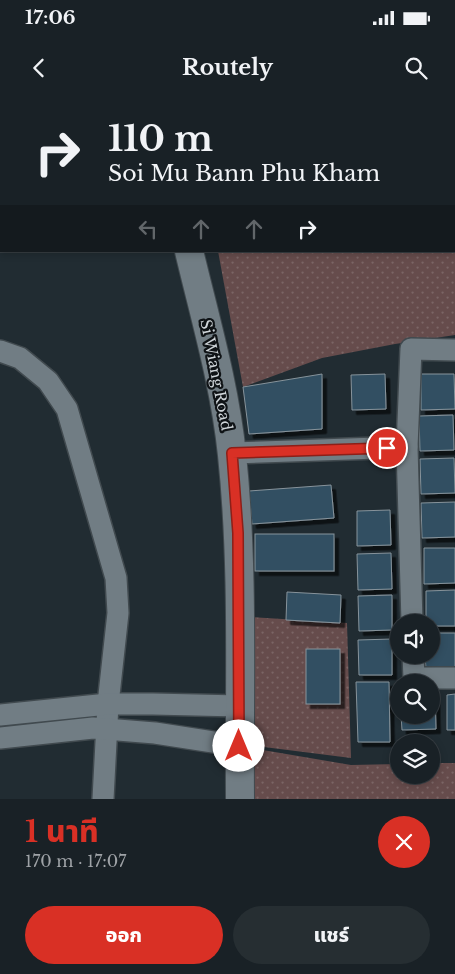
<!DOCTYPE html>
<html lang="th">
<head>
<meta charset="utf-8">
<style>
  :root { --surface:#192126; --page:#262e32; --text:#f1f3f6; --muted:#9fa3a7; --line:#373e43; --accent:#d93025 }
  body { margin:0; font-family:"Libre Baskerville","Noto Sans Thai",serif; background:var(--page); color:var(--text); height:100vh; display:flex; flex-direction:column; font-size:19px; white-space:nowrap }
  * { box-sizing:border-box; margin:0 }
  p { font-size:16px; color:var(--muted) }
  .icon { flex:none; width:28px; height:28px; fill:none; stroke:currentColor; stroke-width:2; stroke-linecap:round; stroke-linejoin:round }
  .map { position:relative; height:699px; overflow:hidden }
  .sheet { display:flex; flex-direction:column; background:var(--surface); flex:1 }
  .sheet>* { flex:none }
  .guide { position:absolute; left:0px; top:0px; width:455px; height:152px; box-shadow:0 2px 8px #0003,0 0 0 1px var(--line); background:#192126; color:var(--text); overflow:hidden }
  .buttons { position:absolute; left:390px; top:514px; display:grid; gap:10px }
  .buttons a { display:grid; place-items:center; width:50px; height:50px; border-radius:50%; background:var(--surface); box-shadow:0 2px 8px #0003,0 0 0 1px var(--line); font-size:25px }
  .pin { position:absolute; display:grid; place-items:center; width:42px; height:42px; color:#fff; margin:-21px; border:2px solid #fff; border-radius:50%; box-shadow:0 1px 5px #0007 }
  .me { position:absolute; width:55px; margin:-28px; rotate:0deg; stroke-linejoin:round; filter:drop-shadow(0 0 4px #0008) }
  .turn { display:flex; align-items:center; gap:18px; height:105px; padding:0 25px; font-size:22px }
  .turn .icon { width:65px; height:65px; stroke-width:2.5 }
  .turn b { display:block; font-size:35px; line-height:42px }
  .lanes { display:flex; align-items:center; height:48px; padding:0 25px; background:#0003; justify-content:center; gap:25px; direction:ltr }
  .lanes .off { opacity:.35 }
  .round { display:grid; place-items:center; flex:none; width:52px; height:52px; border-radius:26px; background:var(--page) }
  .summary { display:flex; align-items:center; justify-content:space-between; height:85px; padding:0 25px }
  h1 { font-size:30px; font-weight:800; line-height:38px; color:var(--accent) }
  .primary-button { display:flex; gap:10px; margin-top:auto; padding:10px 25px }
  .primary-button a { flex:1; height:58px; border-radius:30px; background:var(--accent); color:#fff; font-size:20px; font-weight:800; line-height:58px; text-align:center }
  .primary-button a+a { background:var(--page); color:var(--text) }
  .status { display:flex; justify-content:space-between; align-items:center; height:35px; padding:0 25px; background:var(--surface); direction:ltr }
  .status svg { height:14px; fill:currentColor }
  header { display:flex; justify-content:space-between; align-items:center; height:65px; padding:0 25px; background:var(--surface); font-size:22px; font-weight:800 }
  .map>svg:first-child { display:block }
</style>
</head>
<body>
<div class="status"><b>17:06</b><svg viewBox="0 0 49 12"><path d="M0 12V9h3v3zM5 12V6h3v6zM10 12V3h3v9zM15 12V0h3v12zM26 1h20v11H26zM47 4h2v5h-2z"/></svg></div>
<header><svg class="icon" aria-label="back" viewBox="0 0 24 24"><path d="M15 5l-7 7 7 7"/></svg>Routely<svg class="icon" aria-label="search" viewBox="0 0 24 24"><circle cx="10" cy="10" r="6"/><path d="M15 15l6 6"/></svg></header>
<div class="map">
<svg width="455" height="699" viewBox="0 0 455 699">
  <defs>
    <pattern id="grass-dots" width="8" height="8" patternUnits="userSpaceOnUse" patternTransform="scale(1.25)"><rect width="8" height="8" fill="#664c4c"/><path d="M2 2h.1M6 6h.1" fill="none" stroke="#7b6565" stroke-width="1.8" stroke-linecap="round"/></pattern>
    <filter id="shadow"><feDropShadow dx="4.5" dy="4.5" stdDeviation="0" flood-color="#0009"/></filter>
  </defs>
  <rect width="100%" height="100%" fill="#212c32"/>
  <g fill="url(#grass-dots)">
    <path d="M 405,0 L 455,0 L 455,235 L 395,244 L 322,258 L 243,287 L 218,151 L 454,151 L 454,1 L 398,1 Z"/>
    <path d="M 251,517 L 347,523 L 351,658 L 248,645 Z"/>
    <path d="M 239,646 L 351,665 L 399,664 L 399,675 L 431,675 L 431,663 L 455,663 L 455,699 L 240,699 Z"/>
  </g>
  <g fill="#315062" stroke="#87939b" filter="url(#shadow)">
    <path d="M 322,274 L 322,329 L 249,334 L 243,287 Z"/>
    <path d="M 385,274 L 386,309 L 352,310 L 351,275 Z"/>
    <path d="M 421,274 L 454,274 L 455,309 L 421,310 Z"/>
    <path d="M 453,315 L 454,350 L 420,351 L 419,316 Z"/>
    <path d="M 454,358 L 455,393 L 421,394 L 420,359 Z"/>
    <path d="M 331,385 L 334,418 L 252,424 L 249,391 Z"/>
    <path d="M 455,402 L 455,437 L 422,438 L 421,403 Z"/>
    <path d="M 390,410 L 391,445 L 357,446 L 357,411 Z"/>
    <rect x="255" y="434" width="79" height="37"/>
    <path d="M 424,448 L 455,448 L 455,483 L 424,484 Z"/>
    <path d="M 391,453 L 392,489 L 358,490 L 357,454 Z"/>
    <path d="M 455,490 L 455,526 L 431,526 L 431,522 L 426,522 L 426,491 Z"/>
    <path d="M 287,492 L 341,495 L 340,523 L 286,520 Z"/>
    <path d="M 392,495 L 392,530 L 359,531 L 358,496 Z"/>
    <path d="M 431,533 L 455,533 L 455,568 L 426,569 L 425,555 L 431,555 Z"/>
    <path d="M 392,539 L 392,575 L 359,575 L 358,540 Z"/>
    <rect x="306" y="549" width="34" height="55"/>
    <path d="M 356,582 L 389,582 L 390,642 L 358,642 Z"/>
    <path d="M 431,594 L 435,594 L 436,629 L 402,630 L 401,615 L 431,615 Z"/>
    <path d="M 455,594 L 455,630 L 447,630 L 447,595 Z"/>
  </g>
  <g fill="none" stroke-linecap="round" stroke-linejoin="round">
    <g stroke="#414a4f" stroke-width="12">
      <path id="service" d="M 0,141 L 1,141"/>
    </g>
    <g stroke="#414a4f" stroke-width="24">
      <g id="minor">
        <path d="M 0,251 L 20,258 L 48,281 L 67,309 L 116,478 L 118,513 L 108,604 L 103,699"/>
        <path d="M 232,353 L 407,347"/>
        <path d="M 412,522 L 407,347 L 411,249 L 455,250"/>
        <path d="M 413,555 L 414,578 L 455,578"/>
        <path d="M 0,615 L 108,604 L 153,604 L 239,606"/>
        <path d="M 0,638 L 93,628 L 155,633 L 239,646"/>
      </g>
    </g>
    <g stroke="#414a4f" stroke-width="30">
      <g id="secondary">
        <path d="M 155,0 L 155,1"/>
        <path d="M 189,151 C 205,218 225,286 232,355 C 244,469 239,585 240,699"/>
      </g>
    </g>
    <use href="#service" stroke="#717d84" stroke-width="10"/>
    <use href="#minor" stroke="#717d84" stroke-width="21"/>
    <use href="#secondary" stroke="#717d84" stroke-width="28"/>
  </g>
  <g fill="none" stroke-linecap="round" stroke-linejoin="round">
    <g stroke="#8d1f18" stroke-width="12">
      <path id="route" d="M 239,646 L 238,433 L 232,353 L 387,348"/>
    </g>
    <use href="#route" stroke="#d93025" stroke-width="9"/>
  </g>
  <g text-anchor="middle" stroke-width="4.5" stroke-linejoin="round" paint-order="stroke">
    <g font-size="15" fill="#cfd5d9" stroke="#0f1316">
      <text transform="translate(216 275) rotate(79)" y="5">Si Wiang Road</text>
    </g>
  </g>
</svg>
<div class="buttons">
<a><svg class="icon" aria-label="sound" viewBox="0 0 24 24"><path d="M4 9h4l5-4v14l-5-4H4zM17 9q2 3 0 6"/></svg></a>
<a><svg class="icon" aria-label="search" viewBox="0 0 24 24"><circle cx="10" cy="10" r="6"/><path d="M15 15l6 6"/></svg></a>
<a><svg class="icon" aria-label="layers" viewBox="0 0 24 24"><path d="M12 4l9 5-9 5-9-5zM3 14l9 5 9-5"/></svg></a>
</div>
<div class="pin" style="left:387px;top:348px;background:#d93025"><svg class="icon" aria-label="arrive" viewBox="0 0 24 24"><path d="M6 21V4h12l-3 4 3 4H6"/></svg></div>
<svg class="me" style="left:239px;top:646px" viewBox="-20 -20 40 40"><circle r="19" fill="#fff"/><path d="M0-13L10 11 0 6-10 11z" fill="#d93025"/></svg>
<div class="guide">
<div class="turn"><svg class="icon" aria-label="right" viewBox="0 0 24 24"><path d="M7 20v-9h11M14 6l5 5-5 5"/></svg><div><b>110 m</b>Soi Mu Bann Phu Kham</div></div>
<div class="lanes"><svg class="icon off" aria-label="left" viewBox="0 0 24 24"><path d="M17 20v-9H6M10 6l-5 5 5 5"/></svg><svg class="icon off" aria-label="ahead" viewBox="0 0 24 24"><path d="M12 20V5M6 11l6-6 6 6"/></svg><svg class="icon off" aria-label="ahead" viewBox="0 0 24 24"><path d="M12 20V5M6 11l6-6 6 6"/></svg><svg class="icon" aria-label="right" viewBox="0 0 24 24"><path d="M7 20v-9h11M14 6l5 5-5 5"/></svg></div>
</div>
</div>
<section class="sheet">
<div class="summary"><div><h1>1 นาที</h1><p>170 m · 17:07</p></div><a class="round" style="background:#d93025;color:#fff"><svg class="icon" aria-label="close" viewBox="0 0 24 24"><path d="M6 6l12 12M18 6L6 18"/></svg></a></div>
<div class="primary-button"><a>ออก</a><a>แชร์</a></div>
</section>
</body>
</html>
